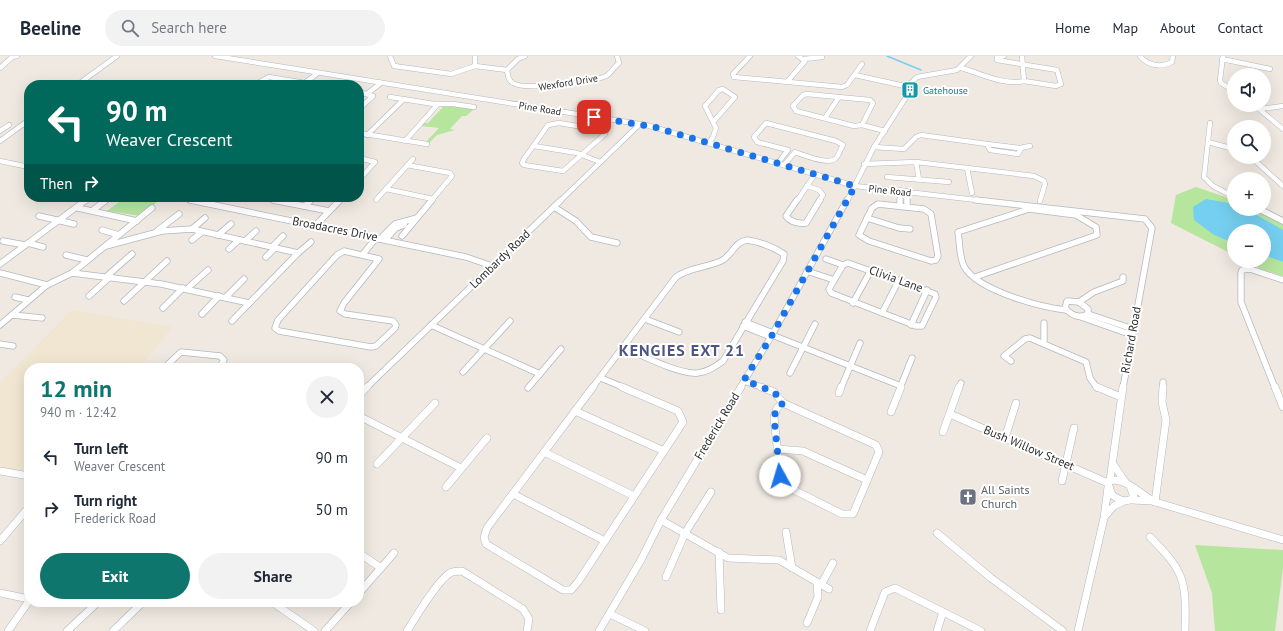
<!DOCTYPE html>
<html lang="en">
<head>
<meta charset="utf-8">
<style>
  :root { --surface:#fff; --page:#f2f2f3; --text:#1f2937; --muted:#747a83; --line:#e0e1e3; --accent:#0f766e }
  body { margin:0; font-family:"PT Sans",sans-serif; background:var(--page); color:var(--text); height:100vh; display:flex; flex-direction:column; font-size:15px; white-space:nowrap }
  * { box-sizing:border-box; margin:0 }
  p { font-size:13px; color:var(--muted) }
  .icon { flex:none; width:22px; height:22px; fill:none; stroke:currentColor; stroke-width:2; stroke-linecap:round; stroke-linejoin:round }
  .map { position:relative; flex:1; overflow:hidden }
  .side { position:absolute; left:24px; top:307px; width:340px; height:244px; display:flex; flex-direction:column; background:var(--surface); border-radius:16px; box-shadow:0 4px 16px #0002 }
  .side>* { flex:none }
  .guide { position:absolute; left:24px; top:24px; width:340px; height:122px; border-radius:16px; box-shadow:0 4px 16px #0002; background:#00695c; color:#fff; overflow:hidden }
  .controls { position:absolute; left:1227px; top:12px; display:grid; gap:8px }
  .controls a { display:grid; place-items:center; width:44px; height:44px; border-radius:50%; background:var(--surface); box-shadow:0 4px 16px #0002; font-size:20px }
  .pin { position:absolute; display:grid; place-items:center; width:34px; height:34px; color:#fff; margin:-17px; border-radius:8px; box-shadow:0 2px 6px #0006 }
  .me { position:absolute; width:44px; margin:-22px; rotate:354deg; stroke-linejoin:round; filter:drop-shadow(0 0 3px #0008) }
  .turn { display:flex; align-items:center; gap:14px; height:84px; padding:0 16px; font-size:18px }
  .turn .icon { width:52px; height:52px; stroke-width:2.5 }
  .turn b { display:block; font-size:28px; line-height:34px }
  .then { display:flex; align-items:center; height:38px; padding:0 16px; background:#0003; gap:8px; font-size:15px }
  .round { display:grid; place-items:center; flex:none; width:42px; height:42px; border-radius:21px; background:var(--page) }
  .head { display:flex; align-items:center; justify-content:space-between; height:68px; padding:0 16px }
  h1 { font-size:24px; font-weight:600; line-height:30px; color:var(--accent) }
  .cta { display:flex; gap:8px; margin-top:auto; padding:8px 16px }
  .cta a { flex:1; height:46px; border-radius:24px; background:var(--accent); color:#fff; font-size:16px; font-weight:600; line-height:46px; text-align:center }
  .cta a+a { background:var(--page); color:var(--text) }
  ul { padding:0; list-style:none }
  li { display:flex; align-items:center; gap:12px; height:52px; padding:0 16px }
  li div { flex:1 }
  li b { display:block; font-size:15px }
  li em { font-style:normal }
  header { display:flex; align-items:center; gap:24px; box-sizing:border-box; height:56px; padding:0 20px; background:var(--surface); border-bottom:1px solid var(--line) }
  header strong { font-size:19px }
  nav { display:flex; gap:22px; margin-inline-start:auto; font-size:14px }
  .search { width:280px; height:36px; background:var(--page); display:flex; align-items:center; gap:10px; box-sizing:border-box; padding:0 14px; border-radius:22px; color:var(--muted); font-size:15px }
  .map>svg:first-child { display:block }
</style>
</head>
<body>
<header>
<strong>Beeline</strong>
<div class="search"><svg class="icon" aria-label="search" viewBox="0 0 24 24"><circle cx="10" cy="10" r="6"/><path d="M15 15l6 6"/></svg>Search here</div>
<nav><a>Home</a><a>Map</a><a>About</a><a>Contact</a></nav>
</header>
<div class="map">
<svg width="1283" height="575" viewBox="0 0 1283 575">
  <rect width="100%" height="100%" fill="#efe9e1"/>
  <path fill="#f0e6d1" d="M 72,254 L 172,271 L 139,312 L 29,312 L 29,420 L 0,415 L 0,327 Z"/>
  <g fill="#b6e59e">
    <path d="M 441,49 L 451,49 L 474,53 L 466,60 L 462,60 L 450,73 L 455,74 L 437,79 L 429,87 L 425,87 L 439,72 L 421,70 L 424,67 L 428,67 L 443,51 L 439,50 Z"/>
    <path d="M 1196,131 L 1234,144 L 1234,153 L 1254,153 L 1283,168 L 1283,220 L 1261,213 L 1245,205 L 1264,205 L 1264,175 L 1234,175 L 1234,199 L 1171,167 L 1176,139 Z"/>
    <path d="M 126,141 L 160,143 L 141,160 L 107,155 Z"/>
    <path d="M 1195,489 L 1283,494 L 1283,512 L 1275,575 L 1215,575 L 1212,537 Z"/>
  </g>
  <path fill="#75cff0" d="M 1206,143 L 1234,148 L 1234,153 L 1246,153 L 1283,174 L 1283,206 L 1264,199 L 1264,175 L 1234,175 L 1234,187 L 1214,179 L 1194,164 L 1193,151 Z"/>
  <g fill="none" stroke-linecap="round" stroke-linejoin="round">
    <path stroke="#75cff0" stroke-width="1.5" d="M 887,0 L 921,14"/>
    <g stroke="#b4b7c1" stroke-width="5.5">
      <g id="street-far2">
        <path d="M 215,0 L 646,69 L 855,130 L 985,145"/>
        <path d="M 390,0 L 394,10 L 451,18 L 475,10 L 507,14"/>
        <path d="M 475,0 L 475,10"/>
        <path d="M 750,0 L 733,18 L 734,21 L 842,31 L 847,29 L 862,8"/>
        <path d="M 1004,0 L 997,1 L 997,4 L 1057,14 L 1061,28 L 1056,30 L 1024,25"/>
        <path d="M 1140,0 C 1148,10 1162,12 1172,6 L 1173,0"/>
        <path d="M 1223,0 L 1220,24 L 1221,27 L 1234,35"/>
        <path d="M 804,3 L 822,1"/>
        <path d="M 1222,3 L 1270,13"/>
        <path d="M 0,12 L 12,1 L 17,0"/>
        <path d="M 961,12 C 980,17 1004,30 1024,25 L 1022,0"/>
        <path d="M 507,14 C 508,20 508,24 513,27 C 525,35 593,26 606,20 C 611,17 614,11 619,7 L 617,0"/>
        <path d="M 507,14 L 518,3 L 525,0"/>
        <path d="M 855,19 L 909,31"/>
        <path d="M 787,26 L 805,5 L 798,0"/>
        <path d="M 303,28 L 318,17"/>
        <path d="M 77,29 L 117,0"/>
        <path d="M 254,29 L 269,21 L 305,27"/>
        <path d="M 906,32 L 917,21 L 957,14 L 971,0"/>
        <path d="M 359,36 L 373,40 L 359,53"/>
        <path d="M 368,37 L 381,27"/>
        <path d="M 807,38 L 870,44 L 873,47 L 862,69 L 854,70 L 796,55 L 793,50 L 803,39 Z"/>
        <path d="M 390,41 L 434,48 L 453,48 L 474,51"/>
        <path d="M 1254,49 L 1283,73"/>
        <path d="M 1260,53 L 1283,50"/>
        <path d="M 825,62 L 839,41"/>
        <path d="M 559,67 L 601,74 L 604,75 L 605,78 L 563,115 L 524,109 L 522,107 L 524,103 L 548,69 Z"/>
        <path d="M 1210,67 L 1204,121 L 1213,130 L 1234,141"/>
        <path d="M 862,69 L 885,75"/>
        <path d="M 0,75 L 9,69"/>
        <path d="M 359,77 L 427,88"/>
        <path d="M 367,79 L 404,43"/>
        <path d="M 0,85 L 29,64"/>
        <path d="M 405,85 L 438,48"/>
        <path d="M 1208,86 L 1234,93"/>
        <path d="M 709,87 L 713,81 L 716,72 L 705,50 L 719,34 L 723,33 L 735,41 L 714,65"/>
        <path d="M 987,88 L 1019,92 L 1021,93 L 1018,98 L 990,94 Z"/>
        <path d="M 534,90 L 577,97 L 600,106"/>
        <path d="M 874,91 L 904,93 L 916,81 L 921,79 L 987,88"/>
        <path d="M 1020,92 L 1030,90"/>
        <path d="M 1251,101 L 1283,130"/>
        <path d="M 359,102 L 375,106 L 359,124"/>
        <path d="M 0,105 L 29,111"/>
        <path d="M 916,106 L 919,123"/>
        <path d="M 778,107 L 788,94 L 757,86 L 754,81 L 766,67 L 836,85 L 843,89 C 840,93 839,100 835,103 C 828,109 803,99 795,96 L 784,109"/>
        <path d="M 864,108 L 916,106 L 1034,120 L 1044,125 L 1045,128 L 1040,145"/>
        <path d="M 407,109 L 450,117 L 452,120 L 431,145"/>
        <path d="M 967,112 L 972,137"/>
        <path d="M 887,121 L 949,126"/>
        <path d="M 807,130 L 819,134 L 823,139 L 819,145"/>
        <path d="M 807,130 L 815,118"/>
        <path d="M 386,133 L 433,143"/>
        <path d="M 900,134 L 900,145"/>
        <path d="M 906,135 L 907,145"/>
        <path d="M 177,141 L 195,145"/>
        <path d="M 259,141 L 278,145"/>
        <path d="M 376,144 L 413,103"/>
        <path d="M 86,145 L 87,141"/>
        <path d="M 310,145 L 313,141"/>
        <path d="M 339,145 L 343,141"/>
        <path d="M 560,145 L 640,68"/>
        <path d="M 797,145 L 807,130"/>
        <path d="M 847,145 L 874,91 L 910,35"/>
      </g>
    </g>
    <g stroke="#b4b7c1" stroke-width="7">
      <g id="street-far1">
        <path d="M 190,144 L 466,201 L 492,210"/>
        <path d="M 273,144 L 329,155"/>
        <path d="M 797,144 L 786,160 C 790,166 799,168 806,167 L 820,144"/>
        <path d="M 900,144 L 900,150"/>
        <path d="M 907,144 L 907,151"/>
        <path d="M 976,144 L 1145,163 L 1152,172 L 1123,332"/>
        <path d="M 878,148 L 924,153 L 931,158 L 938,200 L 936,204 L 931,205 L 869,185 L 859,179 L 872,152 Z"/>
        <path d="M 305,150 L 311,144"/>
        <path d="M 554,151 L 576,165 L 591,181 L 617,187"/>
        <path d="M 78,152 L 137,165"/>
        <path d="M 1259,153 L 1283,165"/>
        <path d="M 93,154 L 105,145"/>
        <path d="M 39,160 L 74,168"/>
        <path d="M 867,162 L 899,172 L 910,173"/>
        <path d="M 315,170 L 340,144"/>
        <path d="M 192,173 L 205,162"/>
        <path d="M 102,174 L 119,179"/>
        <path d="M 157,175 L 179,158"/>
        <path d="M 218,179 L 231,168"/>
        <path d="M 402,180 L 432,144"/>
        <path d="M 380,183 L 395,168 L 417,162"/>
        <path d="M 192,184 L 202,176"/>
        <path d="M 385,184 L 396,172 L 404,169"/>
        <path d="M 747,184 C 761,186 773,191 784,198 L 783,205 L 723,305 C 716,310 708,316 698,317 C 679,319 642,299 623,291 L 676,221 C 690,211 706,212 721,205 C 732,200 734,186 747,184 Z"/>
        <path d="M 3,185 L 25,189"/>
        <path d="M 245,185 L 256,175"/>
        <path d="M 28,187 L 43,191"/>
        <path d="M 106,190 L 162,175 L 192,173 L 298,197"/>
        <path d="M 272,191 L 283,180"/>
        <path d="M 229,193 L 239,184"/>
        <path d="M 344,195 L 379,203 L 344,247 L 340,255 L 345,258 L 393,265 L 396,269 L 395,272 L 376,290 L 371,291 L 279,275 L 275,272 L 278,264 L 337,199 Z"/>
        <path d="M 363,198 L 376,182"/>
        <path d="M 66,199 L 87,204"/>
        <path d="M 266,201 L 275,192"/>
        <path d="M 826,203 L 843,209"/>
        <path d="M 848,207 L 935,238 L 936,241 L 922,270 L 916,270 L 831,237 L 829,233 L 843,209 Z"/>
        <path d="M 0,208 L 86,144"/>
        <path d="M 807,215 L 834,224"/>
        <path d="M 0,217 L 47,229"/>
        <path d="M 72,217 L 161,228 L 249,247"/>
        <path d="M 107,220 L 132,198"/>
        <path d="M 975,221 L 1097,179 L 1096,171 L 1076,159 L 1029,153 L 958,176 C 960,187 959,203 965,212 C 980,235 1040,251 1066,254"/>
        <path d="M 188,232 L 208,214"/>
        <path d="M 89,240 L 111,220"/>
        <path d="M 15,241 L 28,244"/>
        <path d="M 226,241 L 244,223"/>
        <path d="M 124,245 L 167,205"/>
        <path d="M 1067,245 L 1079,246 L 1088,253 L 1088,258 C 1079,263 1071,259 1065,252 Z"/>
        <path d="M 1079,246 L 1094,236 L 1123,225 L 1123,221"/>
        <path d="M 853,247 L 871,214"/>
        <path d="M 163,252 L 183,232"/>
        <path d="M 882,257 L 899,224"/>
        <path d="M 202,258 L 219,240"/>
        <path d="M 1088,258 L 1133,273"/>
        <path d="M 12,259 L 42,262"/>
        <path d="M 1081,261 L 1132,279"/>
        <path d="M 645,263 L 679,276"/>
        <path d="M 232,265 L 298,197 L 311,186"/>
        <path d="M 745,266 L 773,277"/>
        <path d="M 1044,267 L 1044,288"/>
        <path d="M 0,269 L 47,229 L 72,217 L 152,152"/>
        <path d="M 431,269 L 540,318"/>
        <path d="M 911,269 L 927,234"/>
        <path d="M 743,270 L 771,281"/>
        <path d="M 772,279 L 901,330"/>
        <path d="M 0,288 L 13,290"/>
        <path d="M 1011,305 L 1004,300 L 1025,283 L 1030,282 L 1086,306 L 1090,322 L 1097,332"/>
        <path d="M 164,312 L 181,296 L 220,300 L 224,304 L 219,312"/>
        <path d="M 463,316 L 510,265"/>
        <path d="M 790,317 L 815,268"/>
        <path d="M 601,322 L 625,332"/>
        <path d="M 744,325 L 764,332"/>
        <path d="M 366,332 L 561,144"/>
        <path d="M 528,332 L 561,293"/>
        <path d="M 592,332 L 623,291"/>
        <path d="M 740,332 L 772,279 L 847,144"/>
        <path d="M 841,332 L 860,287"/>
        <path d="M 900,332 L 912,302"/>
        <path d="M 959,332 L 961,327"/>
        <path d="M 1163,332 L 1163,326"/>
        <path d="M 1275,332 L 1241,246 L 1241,217 L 1242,214 L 1250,213 L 1283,224"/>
      </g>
    </g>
    <g stroke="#b4b7c1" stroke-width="8">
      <g id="street">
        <path d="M 593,331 L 487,472 L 484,481 L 486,488 L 563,534 L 571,534 L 578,526 L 683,366 L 678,355 L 622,331"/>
        <path d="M 761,331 L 774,336 L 783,347"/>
        <path d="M 1097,331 L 1121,341"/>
        <path d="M 1275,331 L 1283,351"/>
        <path d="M 839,337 L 841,331"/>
        <path d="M 359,339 L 367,331"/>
        <path d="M 783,347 L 876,389 L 879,396 L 853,458 L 842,458 L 786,430 L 780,419 L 774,361 L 777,352 Z"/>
        <path d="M 575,355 L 664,395"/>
        <path d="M 891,356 L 901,331"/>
        <path d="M 950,358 L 1108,427"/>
        <path d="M 359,360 L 461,412"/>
        <path d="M 943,376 L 959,331"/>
        <path d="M 1005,382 L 1016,347"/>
        <path d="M 777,393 L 803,395 L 867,424"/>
        <path d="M 544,396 L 634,440"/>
        <path d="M 377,408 L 435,347"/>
        <path d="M 1113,408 L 1126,427"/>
        <path d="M 0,415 L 29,420"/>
        <path d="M 1110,424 L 1123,331"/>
        <path d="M 1062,425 L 1074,372"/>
        <path d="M 1130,430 L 1134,441 C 1127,448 1119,444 1112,439 L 1108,427 L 1112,424 C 1127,424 1139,436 1151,444"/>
        <path d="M 446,431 L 487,382"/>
        <path d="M 513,438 L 605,485"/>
        <path d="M 1132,444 L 1152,445 L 1283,484"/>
        <path d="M 1155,446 L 1166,364 L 1162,346 L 1163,331"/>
        <path d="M 1105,460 L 1114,450 L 1124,445"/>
        <path d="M 661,464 L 728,502 L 779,504 L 829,533"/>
        <path d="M 786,476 L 792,512"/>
        <path d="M 937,477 L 991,522 L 1063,575"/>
        <path d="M 1150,481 C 1186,517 1186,525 1185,575"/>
        <path d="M 0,485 L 29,451"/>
        <path d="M 719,496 L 721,554"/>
        <path d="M 359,497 L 381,512"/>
        <path d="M 666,521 L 685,477 L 711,436"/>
        <path d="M 821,529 L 833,507"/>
        <path d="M 0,537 L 29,543"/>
        <path d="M 359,537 L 394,497"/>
        <path d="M 272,546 L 314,575"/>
        <path d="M 610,558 L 645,575"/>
        <path d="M 807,567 L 818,541 L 817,527"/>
        <path d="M 8,575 L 29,545"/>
        <path d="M 67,575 L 98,546"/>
        <path d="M 113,575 L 143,546"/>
        <path d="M 325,575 L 351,546"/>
        <path d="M 407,575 C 416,561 437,525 450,517 C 454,515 458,515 462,515 L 523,553 L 529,563 L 527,575"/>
        <path d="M 599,575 L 641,504 L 661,464 L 741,331"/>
        <path d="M 870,575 L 885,536 L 895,532 L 981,575"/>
        <path d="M 937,575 L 943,556"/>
        <path d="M 1078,575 L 1104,462 L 1108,431"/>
      </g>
    </g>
    <use href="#street-far2" stroke="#fff" stroke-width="4.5"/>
    <use href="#street-far1" stroke="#fff" stroke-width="5.5"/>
    <use href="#street" stroke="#fff" stroke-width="7"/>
  </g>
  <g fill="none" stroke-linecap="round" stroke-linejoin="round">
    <path stroke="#1a73e8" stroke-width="7" stroke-dasharray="0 12.6" d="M 594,61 L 654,71 L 855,130 L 771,281 L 744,324 L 774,336 L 783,347 L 777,352 L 774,361 L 780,420"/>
  </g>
  <defs>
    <g id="building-square" transform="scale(0.9)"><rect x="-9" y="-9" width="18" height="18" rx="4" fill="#0f9aa8" stroke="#fff"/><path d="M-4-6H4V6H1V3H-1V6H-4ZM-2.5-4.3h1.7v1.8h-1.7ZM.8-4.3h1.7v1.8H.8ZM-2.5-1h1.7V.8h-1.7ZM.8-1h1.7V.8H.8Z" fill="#fff"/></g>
    <g id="church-square" transform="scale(0.9)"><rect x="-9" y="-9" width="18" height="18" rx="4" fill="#6b7280" stroke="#fff"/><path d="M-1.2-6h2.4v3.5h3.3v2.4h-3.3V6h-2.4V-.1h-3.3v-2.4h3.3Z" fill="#fff"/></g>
  </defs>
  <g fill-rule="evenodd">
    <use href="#building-square" x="910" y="34"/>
    <use href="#church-square" x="968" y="441"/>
  </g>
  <g text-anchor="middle" stroke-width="4" stroke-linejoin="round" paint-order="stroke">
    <g font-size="10" fill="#2e2e2e" stroke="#fff">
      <text transform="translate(568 26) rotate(-9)" y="4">Wexford Drive</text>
      <text transform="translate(540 52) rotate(9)" y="4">Pine Road</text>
      <text transform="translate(890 134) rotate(6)" y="4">Pine Road</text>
    </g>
    <g font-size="10" fill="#0d838f" stroke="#fff" text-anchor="start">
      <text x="923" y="38">Gatehouse</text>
    </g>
    <g font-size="12" fill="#2e2e2e" stroke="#fff">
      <text transform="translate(335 173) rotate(11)" y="4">Broadacres Drive</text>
      <text transform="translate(500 203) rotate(-44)" y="4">Lombardy Road</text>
      <text transform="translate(896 223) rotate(20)" y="4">Clivia Lane</text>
      <text transform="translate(1131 284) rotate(-80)" y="4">Richard Road</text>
      <text transform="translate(717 370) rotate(-59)" y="4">Frederick Road</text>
      <text transform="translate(1029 392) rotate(23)" y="4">Bush Willow Street</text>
    </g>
    <g font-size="12" fill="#5b616d" stroke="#fff" text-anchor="start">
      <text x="981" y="438">All Saints<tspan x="981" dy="14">Church</tspan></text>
    </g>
    <g font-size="16" font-weight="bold" letter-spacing="1" fill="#4d5680" stroke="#fff">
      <text x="682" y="300">KENGIES EXT 21</text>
    </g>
  </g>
</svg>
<div class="controls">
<a><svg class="icon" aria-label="sound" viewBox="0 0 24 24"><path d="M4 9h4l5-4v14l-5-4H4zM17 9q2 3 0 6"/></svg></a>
<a><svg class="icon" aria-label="search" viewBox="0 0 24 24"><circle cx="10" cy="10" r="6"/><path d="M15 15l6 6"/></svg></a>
<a>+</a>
<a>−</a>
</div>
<div class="pin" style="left:594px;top:61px;background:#d93025"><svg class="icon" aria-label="arrive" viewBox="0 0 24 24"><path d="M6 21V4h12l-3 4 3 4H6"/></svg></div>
<svg class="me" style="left:780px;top:420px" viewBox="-20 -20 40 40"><circle r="19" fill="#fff"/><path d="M0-13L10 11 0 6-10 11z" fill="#1a73e8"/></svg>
<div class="guide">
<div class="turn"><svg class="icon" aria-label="left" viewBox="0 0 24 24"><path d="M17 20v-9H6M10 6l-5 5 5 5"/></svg><div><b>90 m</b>Weaver Crescent</div></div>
<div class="then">Then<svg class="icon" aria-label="right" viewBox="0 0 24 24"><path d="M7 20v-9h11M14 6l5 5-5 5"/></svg></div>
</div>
<section class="side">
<div class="head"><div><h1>12 min</h1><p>940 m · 12:42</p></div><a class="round"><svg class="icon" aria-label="close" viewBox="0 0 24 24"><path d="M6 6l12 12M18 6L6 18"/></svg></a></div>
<ul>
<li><svg class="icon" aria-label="left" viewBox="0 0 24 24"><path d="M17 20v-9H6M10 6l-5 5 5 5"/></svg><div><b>Turn left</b><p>Weaver Crescent</p></div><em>90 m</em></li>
<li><svg class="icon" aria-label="right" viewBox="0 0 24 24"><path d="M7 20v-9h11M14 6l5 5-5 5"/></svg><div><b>Turn right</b><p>Frederick Road</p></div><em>50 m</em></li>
</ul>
<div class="cta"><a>Exit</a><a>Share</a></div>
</section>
</div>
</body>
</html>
